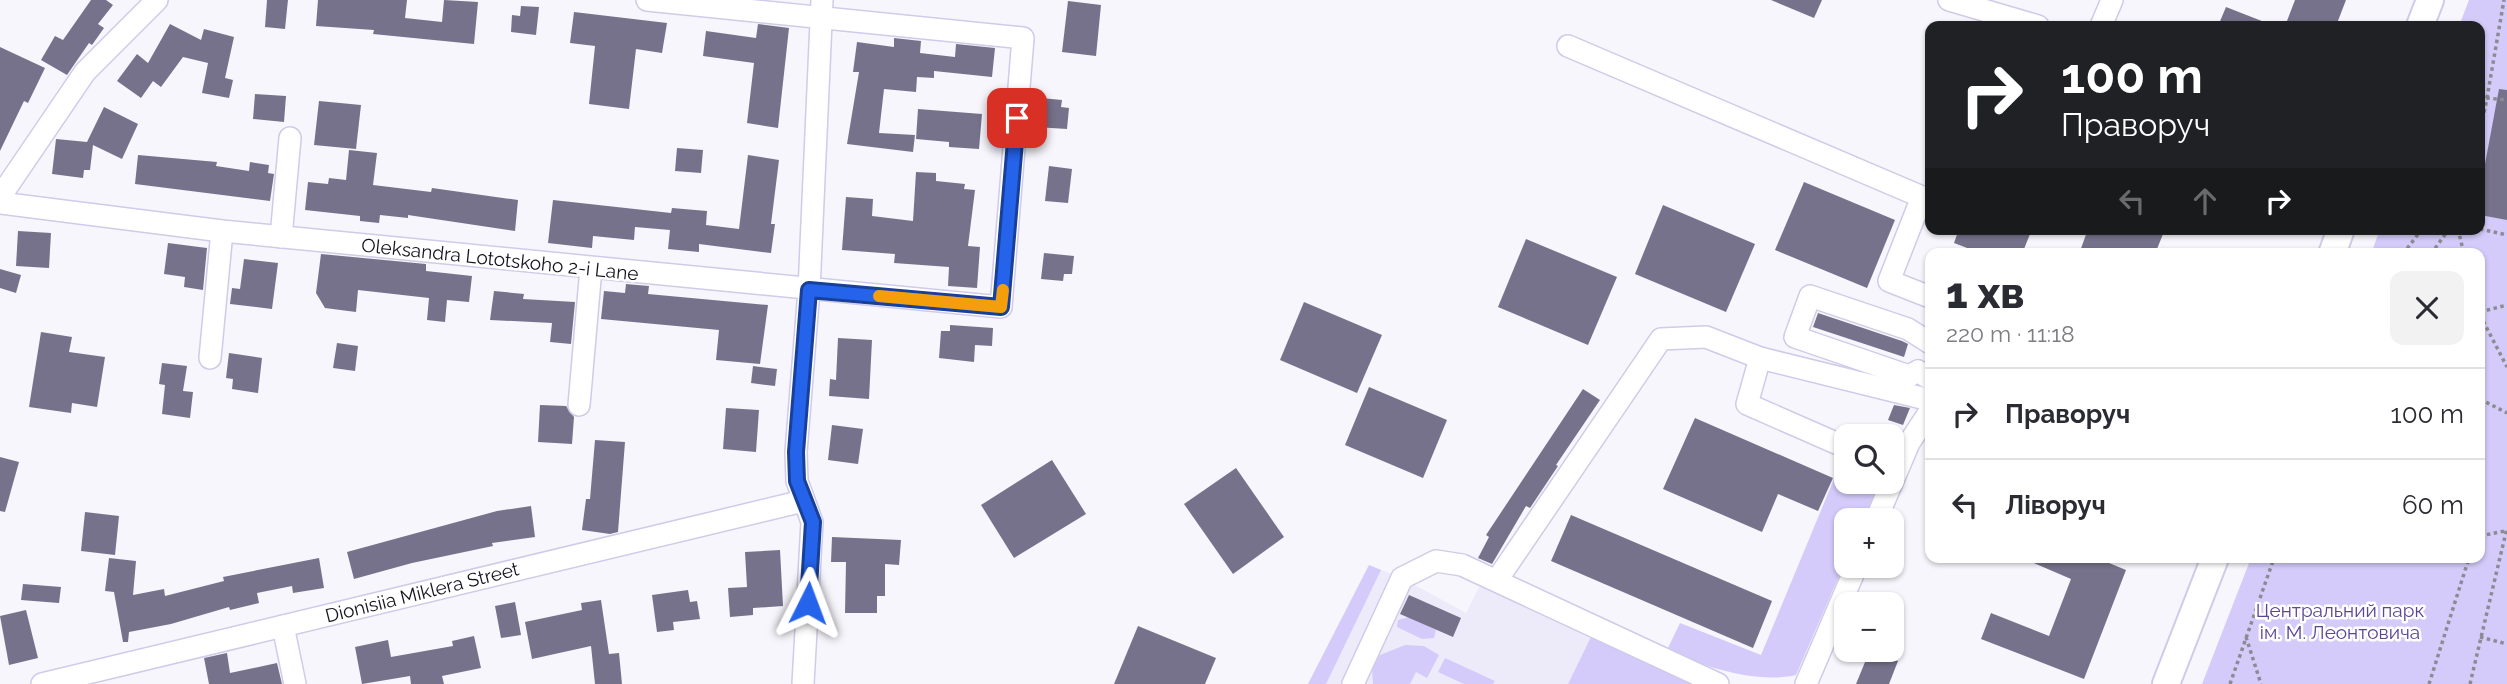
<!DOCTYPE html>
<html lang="uk">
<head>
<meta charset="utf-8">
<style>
  :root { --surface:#fff; --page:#f2f2f3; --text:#2b2b33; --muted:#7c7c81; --line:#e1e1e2 }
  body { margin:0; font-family:Raleway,sans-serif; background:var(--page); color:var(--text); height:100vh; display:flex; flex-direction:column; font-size:26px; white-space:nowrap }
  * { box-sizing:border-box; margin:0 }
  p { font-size:23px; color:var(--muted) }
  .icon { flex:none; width:38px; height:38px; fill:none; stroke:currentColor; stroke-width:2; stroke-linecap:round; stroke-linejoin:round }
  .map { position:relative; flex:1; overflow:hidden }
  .sheet { position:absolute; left:1925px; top:248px; width:560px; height:315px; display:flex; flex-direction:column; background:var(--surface); border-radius:14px; box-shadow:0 2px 5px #0004 }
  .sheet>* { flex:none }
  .guide { position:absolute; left:1925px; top:21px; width:560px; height:214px; border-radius:14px; box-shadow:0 2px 5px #0004; background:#202124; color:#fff; overflow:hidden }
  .buttons { position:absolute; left:1834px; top:424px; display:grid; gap:14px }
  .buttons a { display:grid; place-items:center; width:70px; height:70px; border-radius:14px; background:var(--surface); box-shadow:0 2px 5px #0004; font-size:35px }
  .pin { position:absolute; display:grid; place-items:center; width:60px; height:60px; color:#fff; margin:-30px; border-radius:14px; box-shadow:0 4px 10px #0006 }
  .me { position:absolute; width:77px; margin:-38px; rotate:3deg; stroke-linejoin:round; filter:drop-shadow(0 0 5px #0008) }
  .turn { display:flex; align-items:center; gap:24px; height:147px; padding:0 21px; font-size:32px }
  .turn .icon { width:91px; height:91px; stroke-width:2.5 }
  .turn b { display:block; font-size:49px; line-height:60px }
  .lanes { display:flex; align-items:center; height:66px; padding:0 21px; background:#0003; justify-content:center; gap:35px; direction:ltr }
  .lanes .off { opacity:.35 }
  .round { display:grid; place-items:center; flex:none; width:74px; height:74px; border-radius:14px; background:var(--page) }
  .overview { display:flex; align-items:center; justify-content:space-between; height:119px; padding:0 21px }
  h1 { font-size:42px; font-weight:800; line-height:52px }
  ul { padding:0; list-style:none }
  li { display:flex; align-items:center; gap:21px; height:91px; padding:0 21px; border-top:2px solid var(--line) }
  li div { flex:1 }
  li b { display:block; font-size:26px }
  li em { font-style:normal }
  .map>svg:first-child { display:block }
</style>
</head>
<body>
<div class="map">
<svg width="2507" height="684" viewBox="0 0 2507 684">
  <rect width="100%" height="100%" fill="#f7f6fc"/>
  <path fill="#edebfa" d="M 1369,565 L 1402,578 L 1466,613 L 1482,581 L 1709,684 L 1308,684 Z"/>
  <g fill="#d4cbfa">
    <path d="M 2469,0 L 2507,0 L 2507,684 L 2202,684 L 2251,558 L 2480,558 L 2480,254 L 2371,254 L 2380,229 L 2480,229 L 2480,26 L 2459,26 Z"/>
    <path d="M 1846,450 L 1846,481 L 1880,481 L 1864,520 L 1846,520 L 1846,560 L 1796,675 C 1758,684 1704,667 1667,650 L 1680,623 L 1761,655 Z"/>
    <path d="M 1369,565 L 1381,570 L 1326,684 L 1308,684 Z"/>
    <path d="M 1409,617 L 1436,630 L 1434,638 L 1422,639 L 1397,627 L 1398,620 Z"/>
    <path d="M 1592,635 L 1709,684 L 1568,684 Z"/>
    <path d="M 1405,645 L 1424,646 L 1439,655 L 1427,678 L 1416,672 L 1410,684 L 1373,684 L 1372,667 L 1380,655 Z"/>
    <path d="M 1445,658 L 1495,681 L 1493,684 L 1464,684 L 1438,672 Z"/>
  </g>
  <g fill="#77728c">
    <path d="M 91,0 L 106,0 L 113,5 L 98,24 L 104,28 L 92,45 L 89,43 L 67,75 L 41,60 L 55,36 L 63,40 Z"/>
    <path d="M 267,0 L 288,0 L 285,29 L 265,27 Z"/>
    <path d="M 318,0 L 407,0 L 405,18 L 442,22 L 444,0 L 478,2 L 474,44 L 373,34 L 374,30 L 316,26 Z"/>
    <path d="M 1771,0 L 1822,0 L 1814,18 Z"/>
    <path d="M 2295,0 L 2346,0 L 2336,26 L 2285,26 Z"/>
    <path d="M 1068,1 L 1101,5 L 1096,56 L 1062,52 Z"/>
    <path d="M 521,6 L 539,7 L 536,35 L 511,32 L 512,15 L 520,16 Z"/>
    <path d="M 2226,7 L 2272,25 L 2271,26 L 2218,26 Z"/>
    <path d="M 574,12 L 667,23 L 662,53 L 636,49 L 629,109 L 589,104 L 595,46 L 570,43 Z"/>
    <path d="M 170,24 L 201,40 L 204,29 L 234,37 L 225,78 L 233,80 L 229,98 L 202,93 L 208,63 L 183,57 L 161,87 L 153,81 L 141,98 L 117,81 L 137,54 L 148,63 Z"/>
    <path d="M 758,24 L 789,28 L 778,128 L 747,123 L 754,63 L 703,56 L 706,31 L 756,38 Z"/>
    <path d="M 894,38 L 921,41 L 920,53 L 955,57 L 956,44 L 995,48 L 992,77 L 934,71 L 934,78 L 917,77 L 916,92 L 884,89 L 879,133 L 915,135 L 913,152 L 847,144 L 859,72 L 853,72 L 857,42 L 894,47 Z"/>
    <path d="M 0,47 L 45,68 L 28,103 L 24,101 L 0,151 Z"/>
    <path d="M 2499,89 L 2507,90 L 2507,220 L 2480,215 L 2480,191 Z"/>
    <path d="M 255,94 L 286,96 L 284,122 L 253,119 Z"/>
    <path d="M 1041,98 L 1062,100 L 1061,107 L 1069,108 L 1067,129 L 1036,127 Z"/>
    <path d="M 319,101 L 361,105 L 356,149 L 314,145 Z"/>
    <path d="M 104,107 L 138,124 L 122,159 L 93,145 L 90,170 L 84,170 L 83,178 L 52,174 L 56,139 L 87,142 Z"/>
    <path d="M 918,109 L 982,114 L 979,149 L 949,147 L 949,142 L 916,139 Z"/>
    <path d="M 677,148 L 703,150 L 701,173 L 675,171 Z"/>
    <path d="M 349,150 L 377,153 L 373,185 L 431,192 L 432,188 L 518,200 L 515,231 L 408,215 L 408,218 L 380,215 L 379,223 L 360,221 L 360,216 L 305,210 L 308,182 L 328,184 L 329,178 L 346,180 Z"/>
    <path d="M 138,155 L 217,162 L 216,166 L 249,171 L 250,162 L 269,165 L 268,173 L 274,174 L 270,201 L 135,184 Z"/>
    <path d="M 748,155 L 779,160 L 771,224 L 775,224 L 771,253 L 699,244 L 699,252 L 668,249 L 670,230 L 635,227 L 634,240 L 593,236 L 592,248 L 548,243 L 553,200 L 671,213 L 672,208 L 707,211 L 706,225 L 739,229 Z"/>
    <path d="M 1049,166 L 1072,169 L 1068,203 L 1045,201 Z"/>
    <path d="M 916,172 L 936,173 L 936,181 L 965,184 L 964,189 L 975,190 L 968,246 L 980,247 L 977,288 L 948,286 L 949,267 L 894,263 L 895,254 L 842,250 L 846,197 L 873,199 L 872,216 L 913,221 Z"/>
    <path d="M 1804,182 L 1895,220 L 1867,288 L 1775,250 Z"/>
    <path d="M 1663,205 L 1755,244 L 1726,312 L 1635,274 Z"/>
    <path d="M 1959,229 L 2032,229 L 2022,254 L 1983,254 L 1954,243 Z"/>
    <path d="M 2088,229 L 2165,229 L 2155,254 L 2079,254 Z"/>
    <path d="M 18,231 L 51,233 L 49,268 L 16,266 Z"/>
    <path d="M 1526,239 L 1617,277 L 1588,345 L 1498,307 Z"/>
    <path d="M 168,243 L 207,248 L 203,290 L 184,287 L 185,277 L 164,274 Z"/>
    <path d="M 1044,253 L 1074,256 L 1072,274 L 1064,274 L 1063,281 L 1041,279 Z"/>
    <path d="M 321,254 L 426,264 L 426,271 L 472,276 L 469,302 L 447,300 L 445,322 L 427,320 L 429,298 L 358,290 L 356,312 L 325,308 L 316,293 Z"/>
    <path d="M 244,259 L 278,263 L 272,309 L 230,304 L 232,288 L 240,289 Z"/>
    <path d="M 0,269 L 21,275 L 16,293 L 0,288 Z"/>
    <path d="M 626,284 L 649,286 L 648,294 L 768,305 L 760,364 L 716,360 L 719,330 L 601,319 L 604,291 L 625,293 Z"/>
    <path d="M 494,291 L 524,294 L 523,299 L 575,302 L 571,344 L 550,342 L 552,323 L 490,320 Z"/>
    <path d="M 1304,302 L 1382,335 L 1357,393 L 1280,360 Z"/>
    <path d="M 1818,313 L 1902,341 L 1908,344 L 1904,357 L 1813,327 Z"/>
    <path d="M 950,325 L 993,328 L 992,346 L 975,345 L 974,362 L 939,358 L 941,331 L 950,331 Z"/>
    <path d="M 41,332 L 72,337 L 69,352 L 105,357 L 97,407 L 72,403 L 71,413 L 29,407 Z"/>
    <path d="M 838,338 L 872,340 L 869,399 L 829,396 L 830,379 L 836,380 Z"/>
    <path d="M 337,343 L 358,346 L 355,371 L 333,368 Z"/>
    <path d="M 229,353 L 262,358 L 258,393 L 232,389 L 233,379 L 226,378 Z"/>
    <path d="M 162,363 L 187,366 L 183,391 L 193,392 L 190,418 L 162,414 L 165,385 L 159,384 Z"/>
    <path d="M 753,366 L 777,369 L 775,386 L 751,383 Z"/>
    <path d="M 1369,387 L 1447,420 L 1423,478 L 1345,445 Z"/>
    <path d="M 1583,389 L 1600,400 L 1556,465 L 1558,466 L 1530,508 L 1526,506 L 1492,564 L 1478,558 L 1489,537 L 1486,535 Z"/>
    <path d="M 540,405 L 566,406 L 574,417 L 572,444 L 538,442 Z"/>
    <path d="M 1894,405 L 1910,408 L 1903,425 L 1888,420 Z"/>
    <path d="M 726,408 L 759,410 L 756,452 L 723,449 Z"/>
    <path d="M 1695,418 L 1833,478 L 1818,511 L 1778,494 L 1762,532 L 1663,489 Z"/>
    <path d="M 832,425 L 863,429 L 858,464 L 828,460 Z"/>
    <path d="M 595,440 L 625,442 L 618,532 L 610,534 L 582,530 L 586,499 L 590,499 Z"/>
    <path d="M 0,457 L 19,462 L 5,512 L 0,511 Z"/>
    <path d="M 1052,460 L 1086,514 L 1014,558 L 981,505 Z"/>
    <path d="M 1236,468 L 1284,537 L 1233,574 L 1184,504 Z"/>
    <path d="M 531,506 L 535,537 L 492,543 L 493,546 L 412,563 L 354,579 L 347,552 L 497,511 Z"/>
    <path d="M 85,512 L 119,516 L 115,555 L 81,551 Z"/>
    <path d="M 1571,515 L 1772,601 L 1753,648 L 1551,561 Z"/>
    <path d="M 832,537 L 901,540 L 899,565 L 885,564 L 885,596 L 877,596 L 877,613 L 845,613 L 846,562 L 831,562 Z"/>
    <path d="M 780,550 L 783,606 L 753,608 L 753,615 L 730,617 L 728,588 L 747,587 L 745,552 Z"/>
    <path d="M 109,558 L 136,561 L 133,595 L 164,589 L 165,596 L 224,581 L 223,577 L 319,558 L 324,588 L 293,593 L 292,586 L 257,593 L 259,603 L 230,610 L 229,607 L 171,624 L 129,632 L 128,642 L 123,642 L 114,592 L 105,591 Z"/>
    <path d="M 2022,558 L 2097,558 L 2126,570 L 2084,679 L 1981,639 L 1991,613 L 2049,636 L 2071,579 Z"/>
    <path d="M 23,584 L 61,587 L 59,603 L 21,600 Z"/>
    <path d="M 688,590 L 690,602 L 697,601 L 700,619 L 673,622 L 674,630 L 657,632 L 652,595 Z"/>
    <path d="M 1409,595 L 1461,618 L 1453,637 L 1400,614 Z"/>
    <path d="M 601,600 L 609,654 L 619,653 L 622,684 L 595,684 L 591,646 L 532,659 L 525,622 L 582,610 L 581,603 Z"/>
    <path d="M 515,602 L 521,635 L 501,638 L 495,606 Z"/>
    <path d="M 26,610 L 38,658 L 9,665 L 0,616 Z"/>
    <path d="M 1138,626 L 1216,658 L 1205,684 L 1114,684 Z"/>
    <path d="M 474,636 L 481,668 L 442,676 L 444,684 L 411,684 L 410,676 L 362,684 L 355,647 L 388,640 L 391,657 L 453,646 L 452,641 Z"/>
    <path d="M 1870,650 L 1898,661 L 1889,684 L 1856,684 Z"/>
    <path d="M 227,653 L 230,673 L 277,663 L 282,684 L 209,684 L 204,658 Z"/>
  </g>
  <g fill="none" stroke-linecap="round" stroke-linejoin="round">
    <g stroke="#d0cbe8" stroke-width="24">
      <g id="minor">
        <path d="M 1949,0 L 2038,26"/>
        <path d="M 2101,26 L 2112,0"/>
        <path d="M 1568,46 L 1922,197 L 1889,281 L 1930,297"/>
        <path d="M 0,197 L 85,72 L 157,0"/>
        <path d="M 0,203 L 222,231 L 1001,307 L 1023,38 L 647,0"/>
        <path d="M 281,237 L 290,138"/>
        <path d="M 1930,343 L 1908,329 L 1810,296 L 1795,337 L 1909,376 L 1918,371 L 1930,379"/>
        <path d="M 210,358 L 222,231"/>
        <path d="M 1760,358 L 1747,404 L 1845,447"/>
        <path d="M 579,405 L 591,268"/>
        <path d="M 1876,520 L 1909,443 L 1930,411"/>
        <path d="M 1497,580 L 1661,339 L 1706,337 L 1760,358 L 1930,400"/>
        <path d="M 283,626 L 295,684"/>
        <path d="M 42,684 L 803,501"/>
        <path d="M 803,684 L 812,522 L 797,481 L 796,452 L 809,290 L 822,0"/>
        <path d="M 1353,684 L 1402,578 L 1436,561 L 1462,565 L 1718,684"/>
        <path d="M 1806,684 L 1857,565"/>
      </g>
    </g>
    <g stroke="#d0cbe8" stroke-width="30">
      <g id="major">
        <path d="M 2420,26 L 2430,0"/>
        <path d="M 2332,254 L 2341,229"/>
        <path d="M 2166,684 L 2215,558"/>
      </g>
    </g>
    <g stroke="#8c8b93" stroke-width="3.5" stroke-dasharray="3.5 3.5" stroke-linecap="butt">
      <path d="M 2480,96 L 2487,98 L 2504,0"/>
      <path d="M 2480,133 L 2487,98 L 2507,100"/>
      <path d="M 2458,229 L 2464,254"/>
      <path d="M 2480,229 L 2507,235"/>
      <path d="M 2403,254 L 2422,229"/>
      <path d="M 2431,254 L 2449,229"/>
      <path d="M 2480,312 L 2507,305"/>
      <path d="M 2480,315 L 2507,367"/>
      <path d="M 2480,399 L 2507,413"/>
      <path d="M 2480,536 L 2505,531"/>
      <path d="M 2246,637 L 2261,684"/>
      <path d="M 2480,637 L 2507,644"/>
      <path d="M 2230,684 L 2274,558"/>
      <path d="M 2429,684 L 2469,558"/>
      <path d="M 2470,684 L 2507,528"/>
    </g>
    <use href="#minor" stroke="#fff" stroke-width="21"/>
    <use href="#major" stroke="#fff" stroke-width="26"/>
  </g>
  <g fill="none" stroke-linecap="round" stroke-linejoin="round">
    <g stroke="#184099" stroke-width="18">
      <path id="route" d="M 808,603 L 813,522 L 797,481 L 796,452 L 809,290 L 1001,307 L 1017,118"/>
    </g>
    <use href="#route" stroke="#2563eb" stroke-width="12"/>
    <path stroke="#f59e0b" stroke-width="12" d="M 879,296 L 1001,307 L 1003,290"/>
  </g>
  <g text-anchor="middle" stroke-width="5" stroke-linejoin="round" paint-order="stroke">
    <g font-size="19" fill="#16141e" stroke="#fff">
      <text transform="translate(500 259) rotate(6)" y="7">Oleksandra Lototskoho 2-i Lane</text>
      <text transform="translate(422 592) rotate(-14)" y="7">Dionisiia Miklera Street</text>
    </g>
    <g font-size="19" fill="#5b4694" stroke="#fff">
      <text x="2340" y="617">Центральний парк<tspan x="2340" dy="22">ім. М. Леонтовича</tspan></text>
    </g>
  </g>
</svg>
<div class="buttons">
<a><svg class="icon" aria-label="search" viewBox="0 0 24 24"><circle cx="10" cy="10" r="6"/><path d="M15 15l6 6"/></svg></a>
<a>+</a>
<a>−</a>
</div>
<div class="pin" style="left:1017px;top:118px;background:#d93025"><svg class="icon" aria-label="arrive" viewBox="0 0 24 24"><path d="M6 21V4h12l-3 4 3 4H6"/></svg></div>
<svg class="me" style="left:808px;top:603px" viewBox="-20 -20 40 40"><path d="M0-17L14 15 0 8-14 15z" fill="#2563eb" stroke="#fff" stroke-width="4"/></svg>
<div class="guide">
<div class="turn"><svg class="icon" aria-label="right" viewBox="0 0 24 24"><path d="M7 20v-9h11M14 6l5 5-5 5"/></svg><div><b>100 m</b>Праворуч</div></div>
<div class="lanes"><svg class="icon off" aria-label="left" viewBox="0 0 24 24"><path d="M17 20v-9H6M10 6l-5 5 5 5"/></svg><svg class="icon off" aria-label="ahead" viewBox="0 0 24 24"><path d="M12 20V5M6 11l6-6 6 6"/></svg><svg class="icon" aria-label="right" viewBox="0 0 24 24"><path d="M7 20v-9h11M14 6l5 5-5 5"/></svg></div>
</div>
<section class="sheet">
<div class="overview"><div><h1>1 хв</h1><p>220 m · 11:18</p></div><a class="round"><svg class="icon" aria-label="close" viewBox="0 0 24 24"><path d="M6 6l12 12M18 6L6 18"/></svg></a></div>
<ul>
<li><svg class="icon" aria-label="right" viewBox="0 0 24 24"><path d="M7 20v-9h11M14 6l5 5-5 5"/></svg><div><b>Праворуч</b></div><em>100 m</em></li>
<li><svg class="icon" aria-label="left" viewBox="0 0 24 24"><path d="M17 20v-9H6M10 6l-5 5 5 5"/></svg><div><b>Ліворуч</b></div><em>60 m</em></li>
</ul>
</section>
</div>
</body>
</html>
